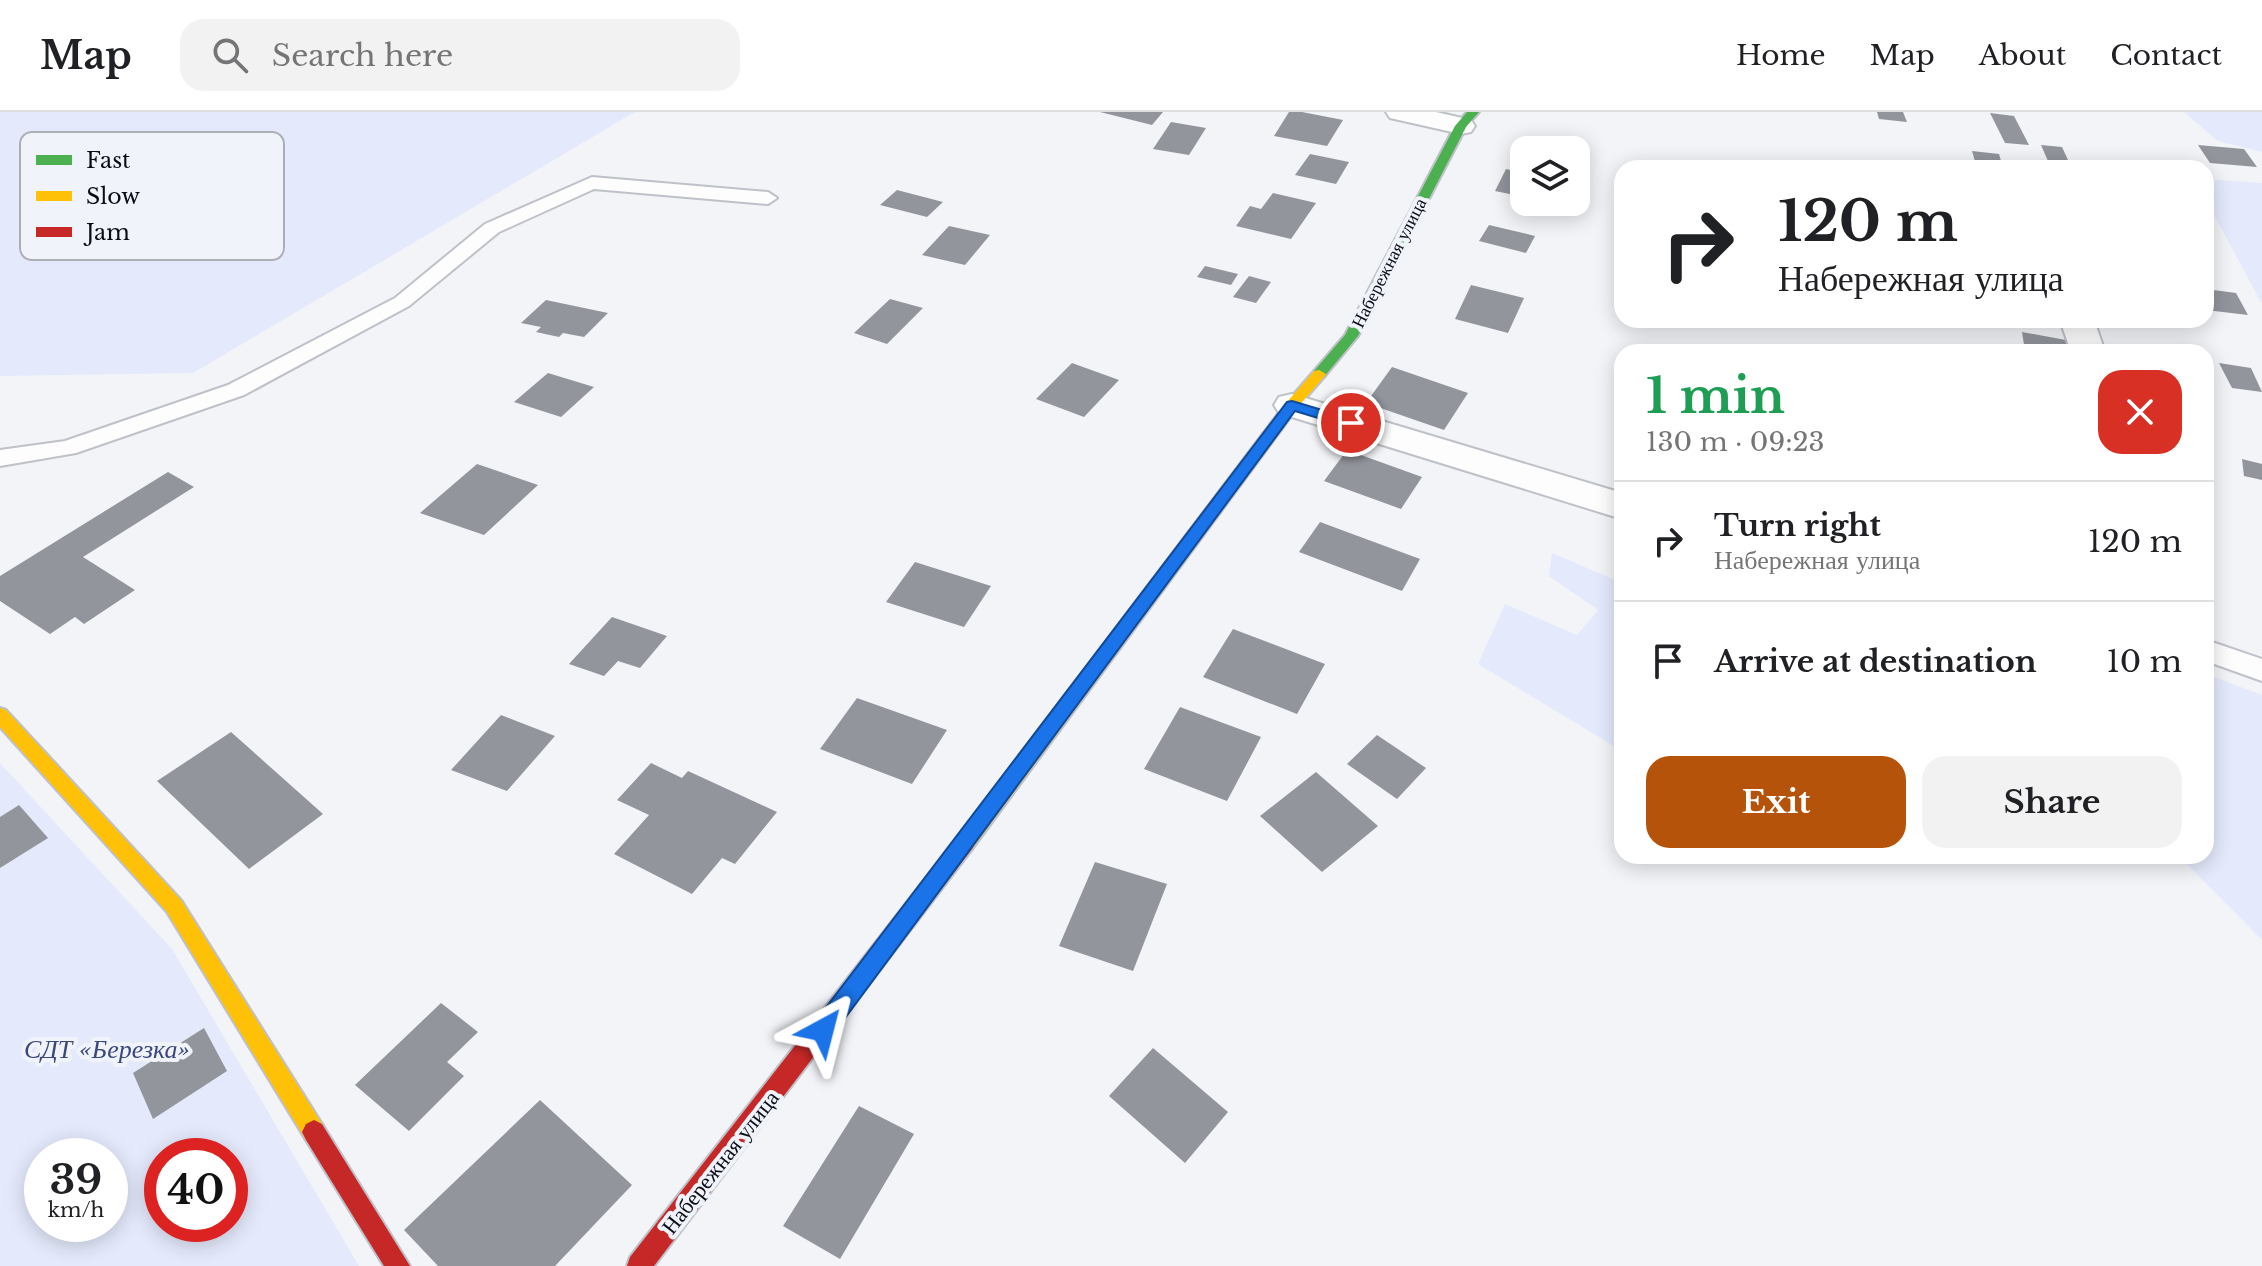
<!DOCTYPE html>
<html lang="en">
<head>
<meta charset="utf-8">
<style>
  :root { --surface:#fff; --page:#f2f2f2; --text:#202124; --muted:#757577; --line:#e0e0e0; --accent:#b45309 }
  body { margin:0; font-family:"Libre Baskerville",serif; background:var(--page); color:var(--text); height:100vh; display:flex; flex-direction:column; font-size:30px; white-space:nowrap }
  * { box-sizing:border-box; margin:0 }
  p { font-size:26px; color:var(--muted) }
  .icon { flex:none; width:44px; height:44px; fill:none; stroke:currentColor; stroke-width:2; stroke-linecap:round; stroke-linejoin:round }
  .map { position:relative; flex:1; overflow:hidden }
  .drawer { position:absolute; left:1614px; top:232px; width:600px; height:520px; display:flex; flex-direction:column; background:var(--surface); border-radius:24px; box-shadow:0 4px 20px #0003 }
  .drawer>* { flex:none }
  .top-card { position:absolute; left:1614px; top:48px; width:600px; height:168px; border-radius:24px; box-shadow:0 4px 20px #0003; background:#fff; color:var(--text); overflow:hidden }
  .tools { position:absolute; left:1510px; top:24px; display:grid; gap:16px }
  .tools a { display:grid; place-items:center; width:80px; height:80px; border-radius:16px; background:var(--surface); box-shadow:0 4px 20px #0003; font-size:40px }
  .speed { position:absolute; left:24px; top:1026px; display:flex; gap:16px; font-size:40px; font-weight:700; text-align:center }
  .speed>* { display:grid; place-content:center; width:104px; height:104px; border-radius:50%; background:var(--surface); box-shadow:0 4px 20px #0003; line-height:1 }
  .speed small { font-size:20px; font-weight:400 }
  .speed .limit { border:12px solid #d22; background:#fff; color:#111 }
  .pin { position:absolute; display:grid; place-items:center; width:68px; height:68px; color:#fff; margin:-34px; border:4px solid #fff; border-radius:50%; box-shadow:0 2px 8px #0007 }
  .me { position:absolute; width:88px; margin:-44px; rotate:38deg; stroke-linejoin:round; filter:drop-shadow(0 0 6px #0008) }
  .turn { display:flex; align-items:center; gap:28px; height:168px; padding:0 32px; font-size:36px }
  .turn .icon { width:104px; height:104px; stroke-width:2.5 }
  .turn b { display:block; font-size:56px; line-height:68px }
  .round { display:grid; place-items:center; flex:none; width:84px; height:84px; border-radius:24px; background:var(--page) }
  .summary { display:flex; align-items:center; justify-content:space-between; height:136px; padding:0 32px }
  h1 { font-size:48px; font-weight:700; line-height:60px; color:#1e9e55 }
  .cta { display:flex; gap:16px; margin-top:auto; padding:16px 32px }
  .cta a { flex:1; height:92px; border-radius:24px; background:var(--accent); color:#fff; font-size:32px; font-weight:700; line-height:92px; text-align:center }
  .cta a+a { background:var(--page); color:var(--text) }
  ul { padding:0; list-style:none }
  li { display:flex; align-items:center; gap:24px; height:120px; padding:0 32px; border-top:2px solid var(--line) }
  li div { flex:1 }
  li b { display:block; font-size:30px }
  li em { font-style:normal }
  header { display:flex; align-items:center; gap:48px; box-sizing:border-box; height:112px; padding:0 40px; background:var(--surface); border-bottom:2px solid var(--line) }
  header strong { font-size:38px }
  nav { display:flex; gap:44px; margin-inline-start:auto; font-size:28px }
  .search { width:560px; height:72px; background:var(--page); display:flex; align-items:center; gap:20px; box-sizing:border-box; padding:0 28px; border-radius:24px; color:var(--muted); font-size:30px }
  .map>svg:first-child { display:block }
</style>
</head>
<body>
<header>
<strong>Map</strong>
<div class="search"><svg class="icon" aria-label="search" viewBox="0 0 24 24"><circle cx="10" cy="10" r="6"/><path d="M15 15l6 6"/></svg>Search here</div>
<nav><a>Home</a><a>Map</a><a>About</a><a>Contact</a></nav>
</header>
<div class="map">
<svg width="2262" height="1154" viewBox="0 0 2262 1154">
  <rect width="100%" height="100%" fill="#f3f4f8"/>
  <g fill="#e4eafc" fill-rule="evenodd">
    <path d="M 0,0 L 635,0 L 193,261 L 0,264 Z"/>
    <path d="M 2184,0 L 2262,0 L 2262,40 L 2218,29 Z"/>
    <path d="M 2206,67 L 2262,71 L 2262,192 L 2206,88 Z"/>
    <path d="M 1552,441 L 1622,471 L 1622,639 L 1478,552 L 1505,492 L 1577,523 L 1598,498 L 1549,464 Z"/>
    <path d="M 2206,562 L 2262,583 L 2262,828 L 2179,744 L 2206,744 Z"/>
    <path d="M 0,651 L 172,837 L 359,1154 L 0,1154 ZM 42,1044 L 110,1044 L 110,1112 L 42,1112 ZM 162,1044 L 230,1044 L 230,1112 L 162,1112 Z"/>
  </g>
  <g fill="#93959d">
    <path d="M 1100,0 L 1163,0 L 1152,13 Z"/>
    <path d="M 1289,0 L 1302,0 L 1343,8 L 1327,34 L 1274,24 Z"/>
    <path d="M 1877,0 L 1903,0 L 1907,10 L 1879,7 Z"/>
    <path d="M 1990,1 L 2014,4 L 2029,33 L 2005,31 Z"/>
    <path d="M 1171,10 L 1206,16 L 1189,43 L 1153,37 Z"/>
    <path d="M 2041,33 L 2062,35 L 2068,48 L 2088,50 L 2090,56 L 2051,56 Z"/>
    <path d="M 2198,33 L 2244,37 L 2257,55 L 2210,51 Z"/>
    <path d="M 1972,39 L 1999,42 L 2003,56 L 1977,56 Z"/>
    <path d="M 1310,42 L 1349,50 L 1336,72 L 1295,63 Z"/>
    <path d="M 1506,57 L 1524,61 L 1524,85 L 1495,79 Z"/>
    <path d="M 897,78 L 943,90 L 927,105 L 880,93 Z"/>
    <path d="M 1273,81 L 1316,91 L 1291,127 L 1236,114 L 1250,94 L 1261,97 Z"/>
    <path d="M 1489,113 L 1535,124 L 1526,141 L 1479,129 Z"/>
    <path d="M 949,114 L 990,123 L 965,153 L 922,143 Z"/>
    <path d="M 1205,154 L 1238,162 L 1231,173 L 1197,165 Z"/>
    <path d="M 1249,164 L 1271,170 L 1256,191 L 1233,185 Z"/>
    <path d="M 1471,173 L 1524,186 L 1508,221 L 1455,207 Z"/>
    <path d="M 2206,177 L 2236,181 L 2248,203 L 2206,198 Z"/>
    <path d="M 890,187 L 923,196 L 887,232 L 854,221 Z"/>
    <path d="M 546,188 L 608,201 L 584,225 L 563,221 L 559,225 L 536,220 L 541,215 L 521,211 Z"/>
    <path d="M 2022,220 L 2066,228 L 2069,240 L 2025,239 Z"/>
    <path d="M 1072,251 L 1119,268 L 1084,305 L 1036,287 Z"/>
    <path d="M 2219,251 L 2251,256 L 2262,280 L 2232,276 Z"/>
    <path d="M 1392,255 L 1468,281 L 1444,318 L 1366,291 Z"/>
    <path d="M 548,261 L 594,275 L 561,305 L 514,290 Z"/>
    <path d="M 1347,338 L 1422,365 L 1401,397 L 1324,369 Z"/>
    <path d="M 2242,347 L 2262,352 L 2262,368 L 2244,364 Z"/>
    <path d="M 477,352 L 538,373 L 484,423 L 420,401 Z"/>
    <path d="M 168,360 L 194,375 L 83,445 L 135,478 L 84,512 L 75,505 L 50,522 L 0,489 L 0,464 Z"/>
    <path d="M 1320,410 L 1420,447 L 1402,479 L 1299,440 Z"/>
    <path d="M 915,450 L 991,474 L 964,515 L 886,490 Z"/>
    <path d="M 612,505 L 667,524 L 640,556 L 618,549 L 604,564 L 569,552 Z"/>
    <path d="M 1233,517 L 1325,552 L 1297,602 L 1203,565 Z"/>
    <path d="M 857,586 L 947,618 L 912,672 L 820,637 Z"/>
    <path d="M 1180,595 L 1261,625 L 1227,689 L 1144,657 Z"/>
    <path d="M 501,603 L 555,624 L 507,679 L 451,658 Z"/>
    <path d="M 231,620 L 323,702 L 249,757 L 157,669 Z"/>
    <path d="M 1377,623 L 1426,656 L 1397,687 L 1347,652 Z"/>
    <path d="M 651,651 L 682,666 L 688,659 L 777,700 L 735,752 L 722,746 L 692,782 L 614,742 L 649,703 L 617,688 Z"/>
    <path d="M 1316,660 L 1378,714 L 1322,760 L 1260,704 Z"/>
    <path d="M 19,693 L 48,726 L 0,756 L 0,705 Z"/>
    <path d="M 1095,750 L 1167,772 L 1133,859 L 1059,834 Z"/>
    <path d="M 441,891 L 478,920 L 447,950 L 464,964 L 409,1019 L 355,973 Z"/>
    <path d="M 204,916 L 227,959 L 153,1007 L 133,961 Z"/>
    <path d="M 1153,936 L 1228,1000 L 1185,1051 L 1109,984 Z"/>
    <path d="M 540,988 L 632,1073 L 555,1154 L 438,1154 L 404,1118 Z"/>
    <path d="M 859,994 L 914,1022 L 840,1147 L 783,1114 Z"/>
  </g>
  <g fill="none" stroke-linecap="round" stroke-linejoin="round">
    <g stroke="#bfc1c9" stroke-width="4">
      <g id="lane">
        <path d="M 592,65 L 768,80 L 777,86 L 768,92 L 594,77 L 499,120 L 409,194 L 244,283 L 76,341 L 0,354 L 0,338 L 65,329 L 228,273 L 395,186 L 485,112 Z"/>
        <path d="M 2206,528 L 2262,547 L 2262,569 L 2206,549 Z"/>
      </g>
    </g>
    <g stroke="#bfc1c9" stroke-width="4">
      <g id="street">
        <path d="M 1386,0 L 1436,0 L 1471,8 L 1475,14 L 1471,20 L 1461,22 L 1390,6 Z"/>
        <path d="M 2060,208 L 2094,208 L 2105,240 L 2071,240 Z"/>
        <path d="M 1292,282 L 1622,381 L 1622,407 L 1279,301 L 1274,293 L 1279,285 Z"/>
      </g>
    </g>
    <g stroke="#bfc1c9" stroke-width="4">
      <path id="fast" d="M 1467,0 L 1479,0 L 1466,15 L 1358,224 L 1324,265 L 1314,265 L 1314,259 L 1345,223 L 1455,14 Z"/>
    </g>
    <g stroke="#bfc1c9" stroke-width="4">
      <g id="slow">
        <path d="M 1319,258 L 1326,262 L 1324,265 L 1297,296 L 972,737 L 965,739 L 958,737 L 955,731 L 958,725 L 1287,290 L 1314,259 Z"/>
        <path d="M 0,596 L 6,598 L 181,788 L 322,1012 L 326,1020 L 322,1028 L 314,1032 L 306,1028 L 167,800 L 0,615 Z"/>
      </g>
    </g>
    <g stroke="#bfc1c9" stroke-width="4">
      <g id="jam">
        <path d="M 965,723 L 972,725 L 975,731 L 972,737 L 654,1154 L 627,1154 L 630,1145 L 958,725 Z"/>
        <path d="M 314,1008 L 322,1012 L 410,1154 L 384,1154 L 306,1028 L 302,1020 L 306,1012 Z"/>
      </g>
    </g>
    <use href="#lane" fill="#fdfdfe" fill-rule="evenodd"/>
    <use href="#street" fill="#fdfdfe" fill-rule="evenodd"/>
    <use href="#fast" fill="#4caf50" fill-rule="evenodd"/>
    <use href="#slow" fill="#ffc107" fill-rule="evenodd"/>
    <use href="#jam" fill="#c62828" fill-rule="evenodd"/>
  </g>
  <path fill="#1a73e8" stroke="#114b97" stroke-width="2" d="M 1292,289 L 1356,308 L 1358,311 L 1351,316 L 1295,299 L 831,925 L 823,928 L 815,925 L 812,918 L 815,910 L 1287,290 Z"/>
  <g text-anchor="middle" stroke-width="8" stroke-linejoin="round" paint-order="stroke">
    <g font-size="18" fill="#0a0d18" stroke="#f1f3fa">
      <text transform="translate(1389 151) rotate(-63)" y="6">Набережная улица</text>
    </g>
    <g font-size="22" fill="#0a0d18" stroke="#f1f3fa">
      <text transform="translate(720 1050) rotate(-52)" y="8">Набережная улица</text>
    </g>
    <g font-size="26" font-style="italic" fill="#3a487b" stroke="#f1f3fa">
      <text x="107" y="946">СДТ «Березка»</text>
    </g>
  </g>
  <rect x="20" y="20" width="264" height="128" rx="12" fill="#f1f3fa" stroke="#acaeb6" stroke-width="2"/>
  <rect x="36" y="43" width="36" height="10" fill="#4caf50"/>
  <rect x="36" y="79" width="36" height="10" fill="#ffc107"/>
  <rect x="36" y="115" width="36" height="10" fill="#c62828"/>
  <g font-size="22" fill="#0a0d18">
    <text x="86" y="56">Fast</text>
    <text x="86" y="92">Slow</text>
    <text x="86" y="128">Jam</text>
  </g>
</svg>
<div class="tools">
<a><svg class="icon" aria-label="layers" viewBox="0 0 24 24"><path d="M12 4l9 5-9 5-9-5zM3 14l9 5 9-5"/></svg></a>
</div>
<div class="speed"><div>39<small>km/h</small></div><div class="limit">40</div></div>
<div class="pin" style="left:1351px;top:311px;background:#d93025"><svg class="icon" aria-label="arrive" viewBox="0 0 24 24"><path d="M6 21V4h12l-3 4 3 4H6"/></svg></div>
<svg class="me" style="left:823px;top:918px" viewBox="-20 -20 40 40"><path d="M0-17L14 15 0 8-14 15z" fill="#1a73e8" stroke="#fff" stroke-width="4"/></svg>
<div class="top-card">
<div class="turn"><svg class="icon" aria-label="right" viewBox="0 0 24 24"><path d="M7 20v-9h11M14 6l5 5-5 5"/></svg><div><b>120 m</b>Набережная улица</div></div>
</div>
<section class="drawer">
<div class="summary"><div><h1>1 min</h1><p>130 m · 09:23</p></div><a class="round" style="background:#d93025;color:#fff"><svg class="icon" aria-label="close" viewBox="0 0 24 24"><path d="M6 6l12 12M18 6L6 18"/></svg></a></div>
<ul>
<li><svg class="icon" aria-label="right" viewBox="0 0 24 24"><path d="M7 20v-9h11M14 6l5 5-5 5"/></svg><div><b>Turn right</b><p>Набережная улица</p></div><em>120 m</em></li>
<li><svg class="icon" aria-label="arrive" viewBox="0 0 24 24"><path d="M6 21V4h12l-3 4 3 4H6"/></svg><div><b>Arrive at destination</b></div><em>10 m</em></li>
</ul>
<div class="cta"><a>Exit</a><a>Share</a></div>
</section>
</div>
</body>
</html>
